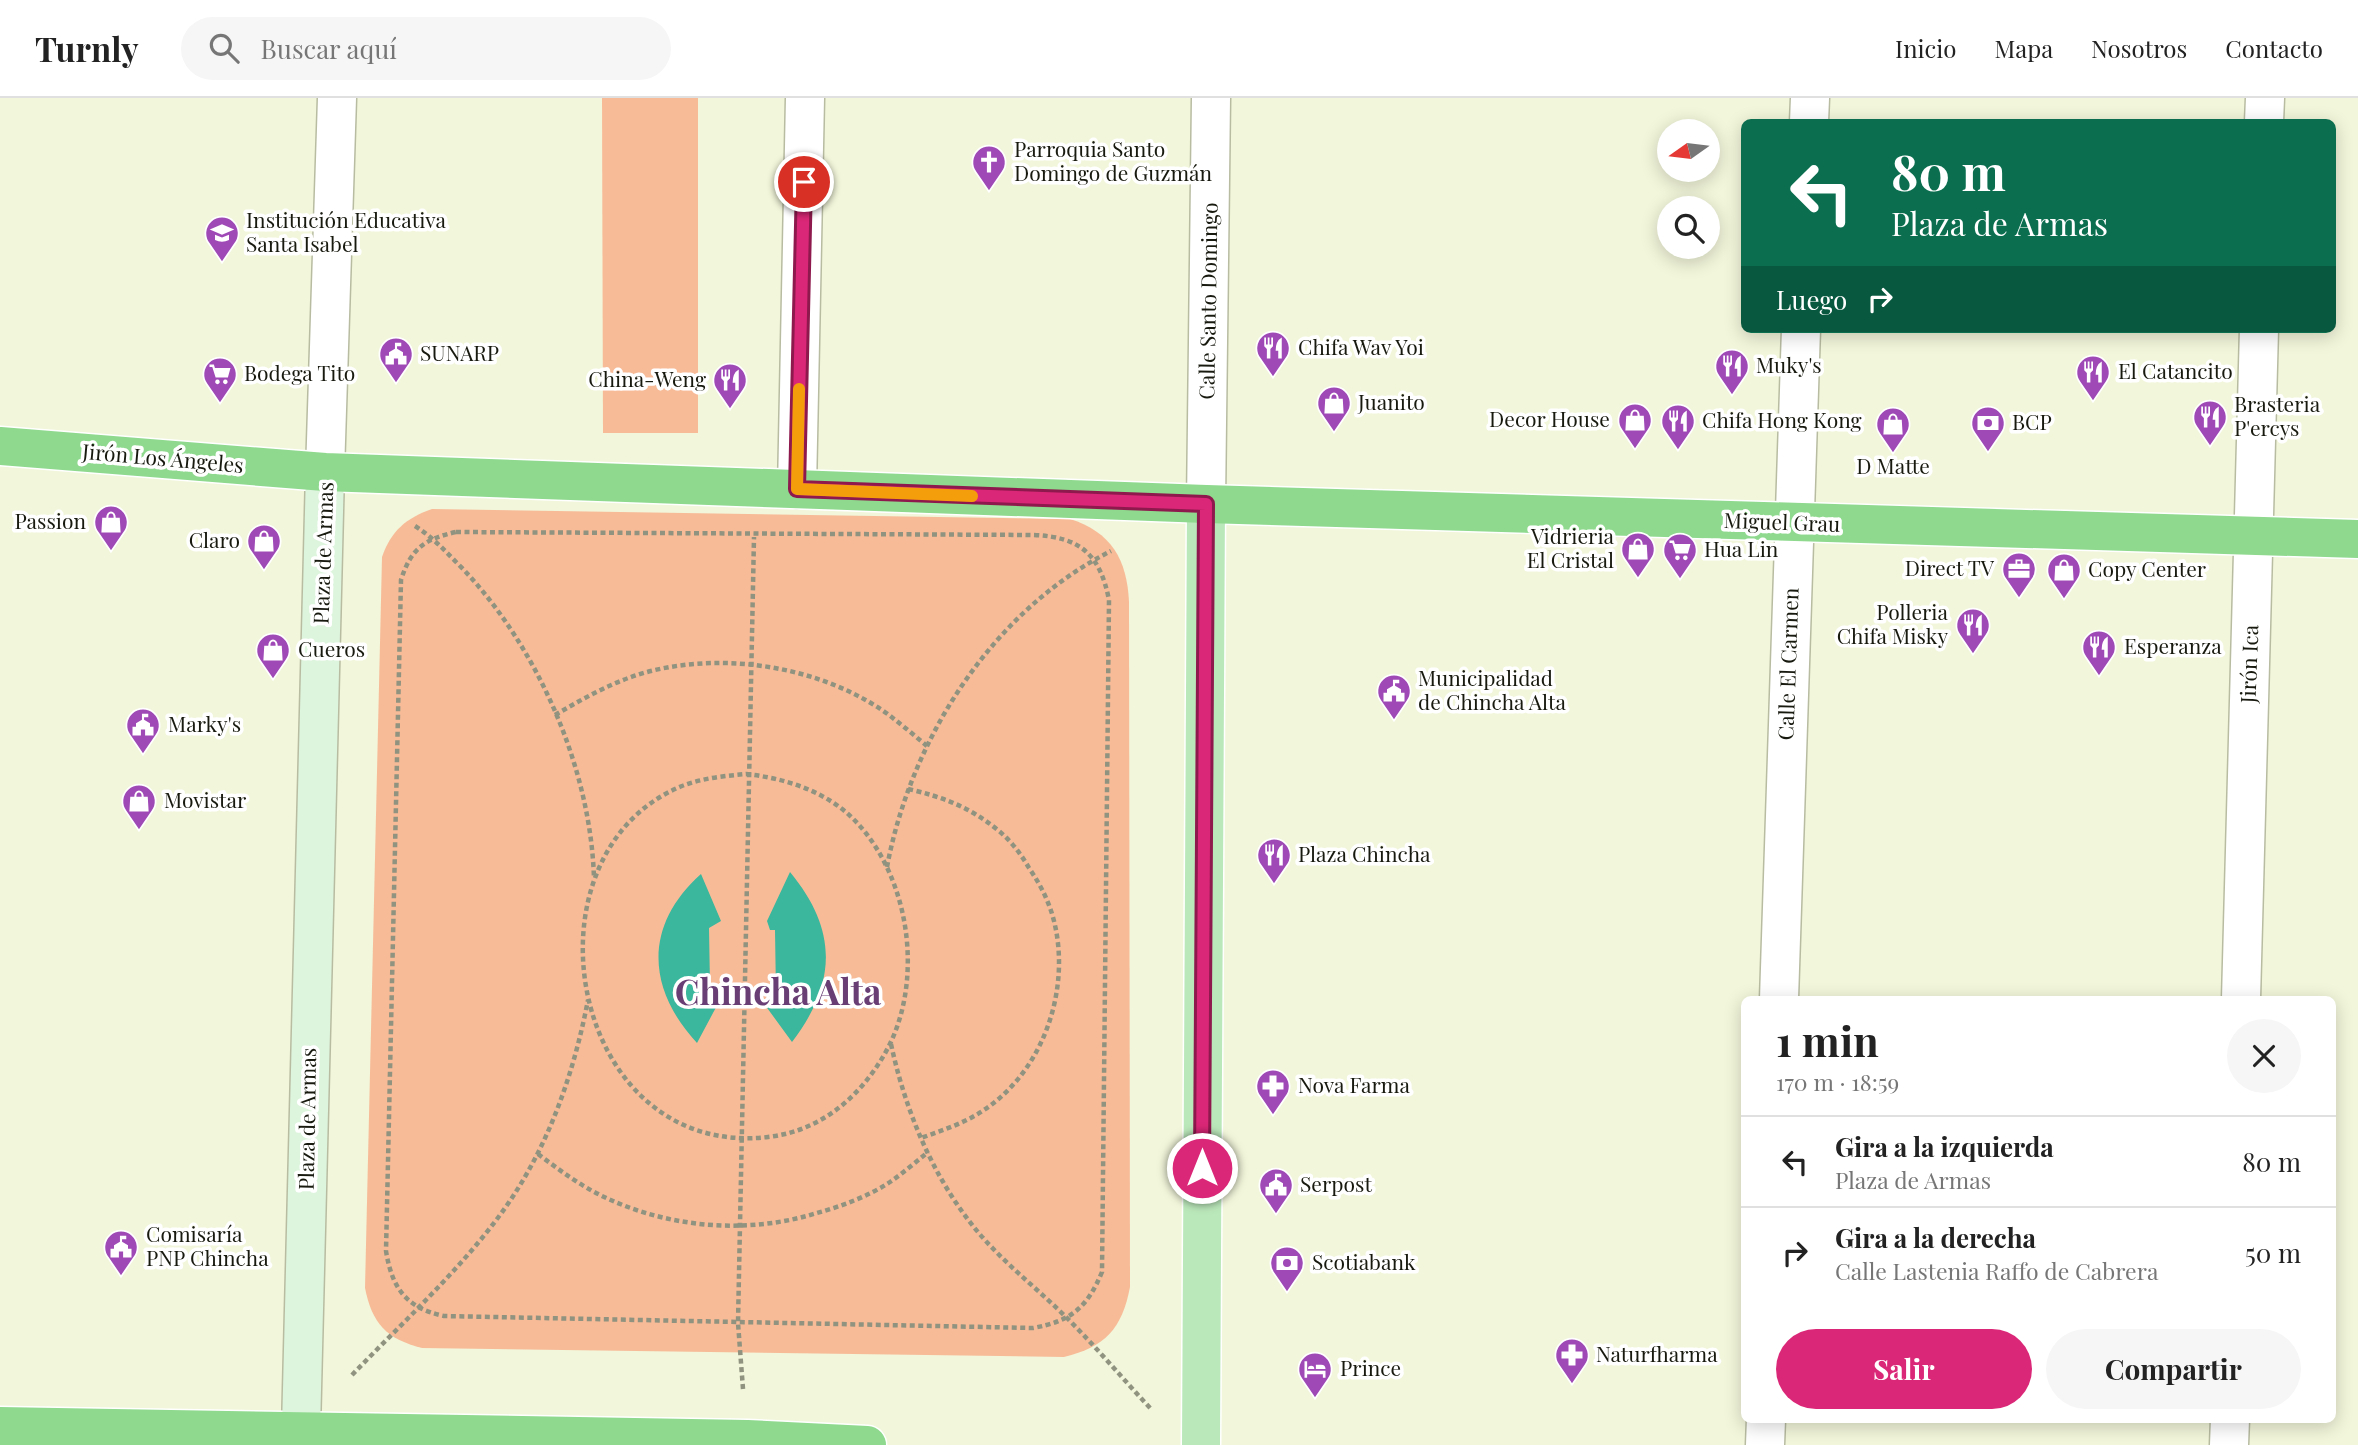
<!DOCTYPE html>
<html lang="es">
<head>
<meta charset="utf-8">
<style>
  :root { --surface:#fff; --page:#f6f6f6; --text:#222; --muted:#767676; --line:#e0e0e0; --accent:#db2777 }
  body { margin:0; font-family:"Playfair Display",serif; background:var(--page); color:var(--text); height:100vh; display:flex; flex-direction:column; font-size:26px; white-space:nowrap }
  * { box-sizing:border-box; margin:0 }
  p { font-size:23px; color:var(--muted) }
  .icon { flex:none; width:38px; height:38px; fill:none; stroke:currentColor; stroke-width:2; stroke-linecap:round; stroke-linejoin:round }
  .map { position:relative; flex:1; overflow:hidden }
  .panel { position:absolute; left:1741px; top:898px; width:595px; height:427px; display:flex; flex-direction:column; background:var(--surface); border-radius:10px; box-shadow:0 4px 18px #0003 }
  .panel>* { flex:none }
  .top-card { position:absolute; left:1741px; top:21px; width:595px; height:214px; border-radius:10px; box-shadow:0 4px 18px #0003; background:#0b6e4f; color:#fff; overflow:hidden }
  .needle { width:46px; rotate:256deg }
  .fabs { position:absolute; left:1657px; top:21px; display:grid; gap:14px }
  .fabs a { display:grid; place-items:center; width:63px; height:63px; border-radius:50%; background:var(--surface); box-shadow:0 4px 18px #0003; font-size:35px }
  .pin { position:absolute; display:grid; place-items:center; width:60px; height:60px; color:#fff; margin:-30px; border:4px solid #fff; border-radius:50%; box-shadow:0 2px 7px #0007 }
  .me { position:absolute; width:77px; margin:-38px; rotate:0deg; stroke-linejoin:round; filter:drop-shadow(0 0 5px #0008) }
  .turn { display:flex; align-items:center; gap:24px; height:147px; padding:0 35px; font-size:32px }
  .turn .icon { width:91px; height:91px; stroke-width:2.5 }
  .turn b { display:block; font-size:49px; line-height:60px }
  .then { display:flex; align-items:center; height:66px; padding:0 35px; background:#0003; gap:14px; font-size:26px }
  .round { display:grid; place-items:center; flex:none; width:74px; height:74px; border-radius:37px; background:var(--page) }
  .headline { display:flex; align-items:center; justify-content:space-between; height:119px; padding:0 35px }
  h1 { font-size:42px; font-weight:700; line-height:52px }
  .action { display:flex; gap:14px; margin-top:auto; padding:14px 35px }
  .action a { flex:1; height:80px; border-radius:42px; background:var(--accent); color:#fff; font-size:28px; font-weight:700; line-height:80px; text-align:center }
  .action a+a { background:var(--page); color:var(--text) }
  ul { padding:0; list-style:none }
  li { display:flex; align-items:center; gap:21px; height:91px; padding:0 35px; border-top:2px solid var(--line) }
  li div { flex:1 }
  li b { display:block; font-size:26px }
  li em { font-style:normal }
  header { display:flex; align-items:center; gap:42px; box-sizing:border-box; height:98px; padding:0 35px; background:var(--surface); border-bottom:2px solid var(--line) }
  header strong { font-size:33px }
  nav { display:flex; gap:38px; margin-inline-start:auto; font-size:24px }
  .search { width:490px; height:63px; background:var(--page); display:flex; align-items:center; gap:18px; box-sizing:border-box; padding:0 24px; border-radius:38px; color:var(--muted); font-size:26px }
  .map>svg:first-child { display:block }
</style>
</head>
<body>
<header>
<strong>Turnly</strong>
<div class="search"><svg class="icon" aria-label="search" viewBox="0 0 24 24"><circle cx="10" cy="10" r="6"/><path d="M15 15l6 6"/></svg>Buscar aquí</div>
<nav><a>Inicio</a><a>Mapa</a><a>Nosotros</a><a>Contacto</a></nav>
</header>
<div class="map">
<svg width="2358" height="1347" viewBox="0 0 2358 1347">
  <rect width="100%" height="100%" fill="#f2f6da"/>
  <g fill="#f7bb98">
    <path d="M 602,0 L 698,0 L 698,335 L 603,335 Z"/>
    <path d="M 432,411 L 1070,421 C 1111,434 1127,461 1129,504 L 1130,1189 C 1122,1231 1105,1249 1064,1259 L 422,1250 C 386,1241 372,1225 365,1190 L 382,459 C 391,433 406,420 432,411 Z"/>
  </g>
  <g fill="#3ab79c">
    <path d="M 790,774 C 838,832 837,885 792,944 L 765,907 L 770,897 L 776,896 L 775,832 L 770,832 L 767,823 Z"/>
    <path d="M 701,776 L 721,823 L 709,830 L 710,888 L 721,900 L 697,945 C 646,890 644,827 701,776 Z"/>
  </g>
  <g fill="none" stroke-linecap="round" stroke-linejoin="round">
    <g stroke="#b8bca1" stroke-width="41">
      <g id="street">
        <path d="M 1809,24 L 1810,0"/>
        <path d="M 2264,24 L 2265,0"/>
        <path d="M 325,374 L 337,0"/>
        <path d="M 797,391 L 805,0"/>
        <path d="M 1206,406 L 1211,0"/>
        <path d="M 1779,901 L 1801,231"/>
        <path d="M 2241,901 L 2259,231"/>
        <path d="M 1765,1347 L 1766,1321"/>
        <path d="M 2229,1347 L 2230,1321"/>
      </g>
    </g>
    <g stroke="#b8bca1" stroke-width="41">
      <path id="secondary" d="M 301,1331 L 325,374"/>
    </g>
    <g stroke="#fff" stroke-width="41">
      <path id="primary" d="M 1201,1347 L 1206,406"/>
    </g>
    <g stroke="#fff" stroke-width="41">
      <g id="highway">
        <path d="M 0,348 L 325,374 L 1206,406 L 2358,441"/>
        <path d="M 0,1328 L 747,1341 L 867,1347"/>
      </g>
    </g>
    <g stroke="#90937f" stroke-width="4.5" stroke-dasharray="5 3.5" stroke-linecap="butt">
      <path d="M 415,428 C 434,440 447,455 463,471 C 538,550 591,671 594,781"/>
      <path d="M 456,434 L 1034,437 C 1080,439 1100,456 1109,502 L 1102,1174 C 1087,1210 1071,1223 1033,1230 L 444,1218 C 406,1210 392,1190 386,1153 L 401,482 C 411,450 425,441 456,434 Z"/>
      <path d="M 555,617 C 584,600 614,583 647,574 C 726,553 823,569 889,617 C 902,627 915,638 927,648"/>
      <path d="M 746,676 C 782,680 819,691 847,715 C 910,771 927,884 884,957 C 859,1000 820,1033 768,1039 C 569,1062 515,756 682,688 C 702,680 725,678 746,676 Z"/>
      <path d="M 908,691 C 943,699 970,709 999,733 C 1011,743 1021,756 1029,770 C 1040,786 1049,803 1054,823 C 1071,891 1044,972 984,1012 C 965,1025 943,1032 921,1040"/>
      <path d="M 887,769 C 911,641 992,513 1111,453"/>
      <path d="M 891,946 C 906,1016 936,1087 984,1141 C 1010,1170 1041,1194 1068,1221 C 1097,1250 1123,1281 1151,1311"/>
      <path d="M 538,1056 C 558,1071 578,1086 600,1097 C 667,1130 746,1137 817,1115 C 842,1108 869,1098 890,1084 C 903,1075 916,1064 928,1054"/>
      <path d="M 352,1277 C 402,1225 457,1175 500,1117 C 547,1053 573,979 588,902"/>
      <path d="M 743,1291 L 738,1225 L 754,439"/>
    </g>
    <use href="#street" stroke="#fff" stroke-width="38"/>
    <use href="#secondary" stroke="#ddf4dd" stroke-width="38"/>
    <use href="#primary" stroke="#bbe8bb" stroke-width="38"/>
    <use href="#highway" stroke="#8ed98e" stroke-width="38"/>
  </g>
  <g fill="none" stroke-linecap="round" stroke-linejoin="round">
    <g stroke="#8e194d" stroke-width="18">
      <path id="route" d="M 804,84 L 797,391 L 1206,406 L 1202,1070"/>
    </g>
    <use href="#route" stroke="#db2777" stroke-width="12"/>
    <path stroke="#f59e0b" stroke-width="12" d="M 799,291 L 797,391 L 972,398"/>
  </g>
  <defs>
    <g id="church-pin" transform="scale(1.75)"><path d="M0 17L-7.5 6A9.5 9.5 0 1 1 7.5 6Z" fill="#9f49b6" stroke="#fff"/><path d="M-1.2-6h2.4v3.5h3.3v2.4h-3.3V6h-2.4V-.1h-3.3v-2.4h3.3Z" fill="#fff"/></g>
    <g id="school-pin" transform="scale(1.75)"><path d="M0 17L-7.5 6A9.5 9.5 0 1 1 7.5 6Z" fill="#9f49b6" stroke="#fff"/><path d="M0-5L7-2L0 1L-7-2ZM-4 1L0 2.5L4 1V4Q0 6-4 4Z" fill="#fff"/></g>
    <g id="restaurant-pin" transform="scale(1.75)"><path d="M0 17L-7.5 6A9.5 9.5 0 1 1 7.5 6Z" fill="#9f49b6" stroke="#fff"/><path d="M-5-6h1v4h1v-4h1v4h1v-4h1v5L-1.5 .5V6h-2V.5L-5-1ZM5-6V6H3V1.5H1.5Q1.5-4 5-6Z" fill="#fff"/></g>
    <g id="civic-pin" transform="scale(1.75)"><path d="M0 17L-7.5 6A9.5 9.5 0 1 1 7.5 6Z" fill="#9f49b6" stroke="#fff"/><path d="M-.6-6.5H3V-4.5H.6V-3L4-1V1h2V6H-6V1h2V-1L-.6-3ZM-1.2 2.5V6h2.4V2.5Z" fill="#fff"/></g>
    <g id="supermarket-pin" transform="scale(1.75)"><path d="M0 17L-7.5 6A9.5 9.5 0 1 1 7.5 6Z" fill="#9f49b6" stroke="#fff"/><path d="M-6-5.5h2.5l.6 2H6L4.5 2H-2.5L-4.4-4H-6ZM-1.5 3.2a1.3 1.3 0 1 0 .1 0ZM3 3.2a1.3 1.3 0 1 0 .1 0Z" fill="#fff"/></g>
    <g id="shop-pin" transform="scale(1.75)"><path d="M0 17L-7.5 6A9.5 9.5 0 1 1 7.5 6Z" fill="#9f49b6" stroke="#fff"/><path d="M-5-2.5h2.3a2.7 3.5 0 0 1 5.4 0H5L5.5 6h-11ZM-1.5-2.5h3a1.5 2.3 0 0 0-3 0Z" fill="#fff"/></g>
    <g id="bank-pin" transform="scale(1.75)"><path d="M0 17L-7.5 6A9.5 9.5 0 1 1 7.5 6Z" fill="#9f49b6" stroke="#fff"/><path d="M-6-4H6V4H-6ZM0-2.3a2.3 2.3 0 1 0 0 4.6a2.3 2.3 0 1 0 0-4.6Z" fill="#fff"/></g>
    <g id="office-pin" transform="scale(1.75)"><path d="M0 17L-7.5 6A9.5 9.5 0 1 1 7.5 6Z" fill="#9f49b6" stroke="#fff"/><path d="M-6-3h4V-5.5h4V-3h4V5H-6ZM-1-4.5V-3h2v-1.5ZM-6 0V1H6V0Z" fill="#fff"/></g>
    <g id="pharmacy-pin" transform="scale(1.75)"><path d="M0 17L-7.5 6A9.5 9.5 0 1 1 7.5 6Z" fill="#9f49b6" stroke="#fff"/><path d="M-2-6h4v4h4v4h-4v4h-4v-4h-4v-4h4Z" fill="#fff"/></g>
    <g id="hotel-pin" transform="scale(1.75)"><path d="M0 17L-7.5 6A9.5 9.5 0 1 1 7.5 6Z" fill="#9f49b6" stroke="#fff"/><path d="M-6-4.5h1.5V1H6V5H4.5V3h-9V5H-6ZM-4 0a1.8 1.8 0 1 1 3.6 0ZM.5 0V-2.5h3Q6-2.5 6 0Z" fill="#fff"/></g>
  </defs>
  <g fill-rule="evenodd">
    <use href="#church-pin" x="989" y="64"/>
    <use href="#school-pin" x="222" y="135"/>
    <use href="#restaurant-pin" x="1273" y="250"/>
    <use href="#civic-pin" x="396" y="256"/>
    <use href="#restaurant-pin" x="1732" y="268"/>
    <use href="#restaurant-pin" x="2093" y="274"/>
    <use href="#supermarket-pin" x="220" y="276"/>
    <use href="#restaurant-pin" x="730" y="282"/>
    <use href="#shop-pin" x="1334" y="305"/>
    <use href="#restaurant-pin" x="2210" y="319"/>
    <use href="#shop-pin" x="1635" y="322"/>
    <use href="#restaurant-pin" x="1678" y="323"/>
    <use href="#bank-pin" x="1988" y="325"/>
    <use href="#shop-pin" x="1893" y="326"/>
    <use href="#shop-pin" x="111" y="424"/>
    <use href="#shop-pin" x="264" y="443"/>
    <use href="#shop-pin" x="1638" y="451"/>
    <use href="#supermarket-pin" x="1680" y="452"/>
    <use href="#office-pin" x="2019" y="471"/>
    <use href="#shop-pin" x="2064" y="472"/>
    <use href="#restaurant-pin" x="1973" y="527"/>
    <use href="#restaurant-pin" x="2099" y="549"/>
    <use href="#shop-pin" x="273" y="552"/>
    <use href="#civic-pin" x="1394" y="593"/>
    <use href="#civic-pin" x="143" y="627"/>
    <use href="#shop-pin" x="139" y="703"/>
    <use href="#restaurant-pin" x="1274" y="757"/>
    <use href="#pharmacy-pin" x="1273" y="988"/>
    <use href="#civic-pin" x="1276" y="1087"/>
    <use href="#civic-pin" x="121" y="1149"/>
    <use href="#bank-pin" x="1287" y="1165"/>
    <use href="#pharmacy-pin" x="1572" y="1257"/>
    <use href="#hotel-pin" x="1315" y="1271"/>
  </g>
  <g text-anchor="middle" stroke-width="7" stroke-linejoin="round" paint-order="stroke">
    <g font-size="21" fill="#18190f" stroke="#fff" text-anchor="start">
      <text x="1014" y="59">Parroquia Santo<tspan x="1014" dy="24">Domingo de Guzmán</tspan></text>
      <text x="246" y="130">Institución Educativa<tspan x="246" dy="24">Santa Isabel</tspan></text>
      <text x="1298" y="257">Chifa Wav Yoi</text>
      <text x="420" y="263">SUNARP</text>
      <text x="1756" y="275">Muky's</text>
      <text x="2118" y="281">El Catancito</text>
      <text x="244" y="283">Bodega Tito</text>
      <text x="706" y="289" text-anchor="end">China-Weng</text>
      <text x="1358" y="312">Juanito</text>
      <text x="2234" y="314">Brasteria<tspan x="2234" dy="24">P'ercys</tspan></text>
      <text x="1610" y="329" text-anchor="end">Decor House</text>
      <text x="1702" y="330">Chifa Hong Kong</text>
      <text x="2012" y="332">BCP</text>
      <text x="1893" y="376" text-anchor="middle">D Matte</text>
      <text x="86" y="431" text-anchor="end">Passion</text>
      <text x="1614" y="446" text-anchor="end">Vidrieria<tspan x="1614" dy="24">El Cristal</tspan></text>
      <text x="240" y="450" text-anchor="end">Claro</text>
      <text x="1704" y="459">Hua Lin</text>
      <text x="1994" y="478" text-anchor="end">Direct TV</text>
      <text x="2088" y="479">Copy Center</text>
      <text x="1948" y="522" text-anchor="end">Polleria<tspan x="1948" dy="24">Chifa Misky</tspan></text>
      <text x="2124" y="556">Esperanza</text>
      <text x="298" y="559">Cueros</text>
      <text x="1418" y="588">Municipalidad<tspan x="1418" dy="24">de Chincha Alta</tspan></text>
      <text x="168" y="634">Marky's</text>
      <text x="164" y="710">Movistar</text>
      <text x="1298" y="764">Plaza Chincha</text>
      <text x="1298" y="995">Nova Farma</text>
      <text x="1300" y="1094">Serpost</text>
      <text x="146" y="1144">Comisaría<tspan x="146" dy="24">PNP Chincha</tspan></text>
      <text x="1312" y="1172">Scotiabank</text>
      <text x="1596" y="1264">Naturfharma</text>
      <text x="1340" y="1278">Prince</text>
    </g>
    <g font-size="21" fill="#18190f" stroke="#fff">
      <text transform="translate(1209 203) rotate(-89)" y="7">Calle Santo Domingo</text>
      <text transform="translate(163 361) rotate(5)" y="7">Jirón Los Ángeles</text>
      <text transform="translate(1782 425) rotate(2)" y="7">Miguel Grau</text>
      <text transform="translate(324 455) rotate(-88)" y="7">Plaza de Armas</text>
      <text transform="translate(1789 566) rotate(-88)" y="7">Calle El Carmen</text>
      <text transform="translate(2250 566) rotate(-88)" y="7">Jirón Ica</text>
      <text transform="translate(308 1021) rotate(-89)" y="7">Plaza de Armas</text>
    </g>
    <g font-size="35" font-weight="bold" fill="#693e74" stroke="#fff">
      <text x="778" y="907">Chincha Alta</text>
    </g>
  </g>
</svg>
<div class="fabs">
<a><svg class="needle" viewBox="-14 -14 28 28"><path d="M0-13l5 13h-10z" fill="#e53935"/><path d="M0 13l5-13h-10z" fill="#767676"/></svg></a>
<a><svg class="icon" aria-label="search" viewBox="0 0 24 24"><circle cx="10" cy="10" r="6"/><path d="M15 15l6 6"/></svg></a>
</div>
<div class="pin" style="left:804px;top:84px;background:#d93025"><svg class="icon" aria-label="arrive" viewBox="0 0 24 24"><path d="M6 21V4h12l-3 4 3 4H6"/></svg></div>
<svg class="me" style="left:1202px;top:1070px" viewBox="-20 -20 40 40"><circle r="17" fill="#db2777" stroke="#fff" stroke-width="3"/><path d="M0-11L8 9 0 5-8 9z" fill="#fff"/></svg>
<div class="top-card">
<div class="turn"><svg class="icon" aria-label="left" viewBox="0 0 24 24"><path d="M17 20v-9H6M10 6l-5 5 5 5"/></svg><div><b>80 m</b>Plaza de Armas</div></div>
<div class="then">Luego<svg class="icon" aria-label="right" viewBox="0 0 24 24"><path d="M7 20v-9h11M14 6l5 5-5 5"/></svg></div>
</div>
<section class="panel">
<div class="headline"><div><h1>1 min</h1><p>170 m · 18:59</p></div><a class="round"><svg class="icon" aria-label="close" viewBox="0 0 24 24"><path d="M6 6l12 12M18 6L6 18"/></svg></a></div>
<ul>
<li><svg class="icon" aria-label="left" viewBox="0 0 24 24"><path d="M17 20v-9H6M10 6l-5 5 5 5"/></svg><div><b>Gira a la izquierda</b><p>Plaza de Armas</p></div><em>80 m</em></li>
<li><svg class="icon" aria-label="right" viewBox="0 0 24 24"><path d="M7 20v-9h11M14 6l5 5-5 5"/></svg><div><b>Gira a la derecha</b><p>Calle Lastenia Raffo de Cabrera</p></div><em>50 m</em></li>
</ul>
<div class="action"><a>Salir</a><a>Compartir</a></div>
</section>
</div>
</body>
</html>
